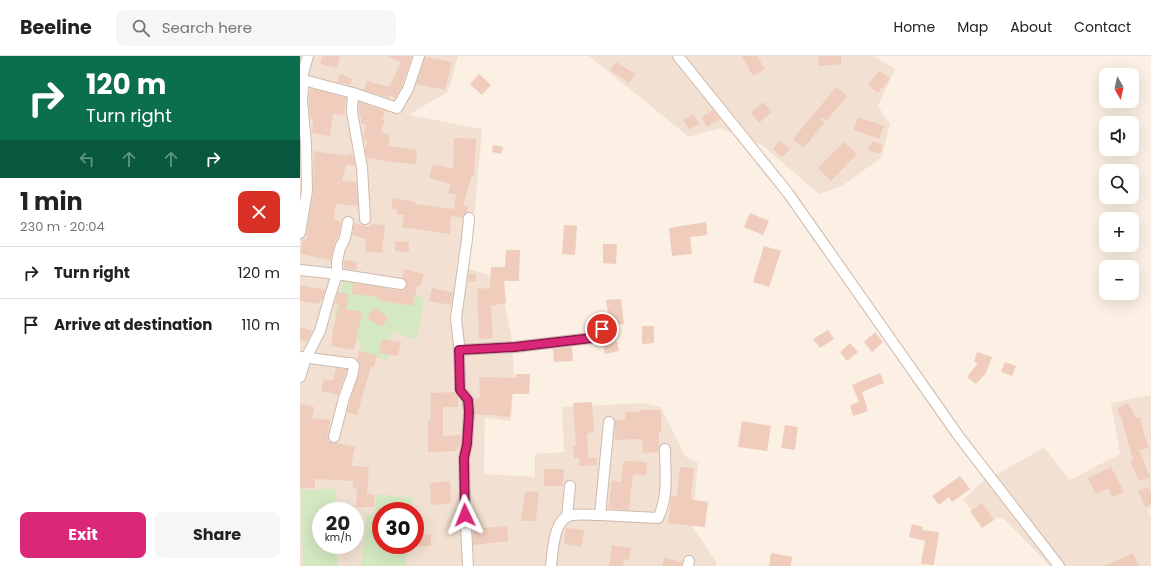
<!DOCTYPE html>
<html lang="en">
<head>
<meta charset="utf-8">
<style>
  :root { --surface:#fff; --page:#f6f6f6; --text:#222; --muted:#767676; --line:#e0e0e0; --accent:#db2777 }
  body { margin:0; font-family:Poppins,sans-serif; background:var(--page); color:var(--text); height:100vh; display:flex; flex-direction:column; font-size:15px; white-space:nowrap }
  * { box-sizing:border-box; margin:0 }
  p { font-size:13px; color:var(--muted) }
  .icon { flex:none; width:22px; height:22px; fill:none; stroke:currentColor; stroke-width:2; stroke-linecap:round; stroke-linejoin:round }
  .map { position:relative; flex:1; overflow:hidden }
  .drawer { display:flex; flex-direction:column; background:var(--surface); width:300px }
  .drawer>* { flex:none }
  .hud { background:#0b6e4f; color:#fff; overflow:hidden }
  .needle { width:26px; rotate:172deg }
  .controls { position:absolute; left:799px; top:12px; display:grid; gap:8px }
  .controls a { display:grid; place-items:center; width:40px; height:40px; border-radius:8px; background:var(--surface); box-shadow:0 4px 16px #0002; font-size:20px }
  .speed { position:absolute; left:12px; top:446px; display:flex; gap:8px; font-size:20px; font-weight:700; text-align:center }
  .speed>* { display:grid; place-content:center; width:52px; height:52px; border-radius:50%; background:var(--surface); box-shadow:0 4px 16px #0002; line-height:1 }
  .speed small { font-size:10px; font-weight:400 }
  .speed .limit { border:6px solid #d22; background:#fff; color:#111 }
  .pin { position:absolute; display:grid; place-items:center; width:34px; height:34px; color:#fff; margin:-17px; border:2px solid #fff; border-radius:50%; box-shadow:0 1px 4px #0007 }
  .me { position:absolute; width:44px; margin:-22px; rotate:358deg; stroke-linejoin:round; filter:drop-shadow(0 0 3px #0008) }
  .turn { display:flex; align-items:center; gap:14px; height:84px; padding:0 20px; font-size:18px }
  .turn .icon { width:52px; height:52px; stroke-width:2.5 }
  .turn b { display:block; font-size:28px; line-height:34px }
  .lanes { display:flex; align-items:center; height:38px; padding:0 20px; background:#0003; justify-content:center; gap:20px; direction:ltr }
  .lanes .off { opacity:.35 }
  .round { display:grid; place-items:center; flex:none; width:42px; height:42px; border-radius:8px; background:var(--page) }
  .overview { display:flex; align-items:center; justify-content:space-between; height:68px; padding:0 20px }
  h1 { font-size:24px; font-weight:700; line-height:30px }
  .action { display:flex; gap:8px; margin-top:auto; padding:8px 20px }
  .action a { flex:1; height:46px; border-radius:8px; background:var(--accent); color:#fff; font-size:16px; font-weight:700; line-height:46px; text-align:center }
  .action a+a { background:var(--page); color:var(--text) }
  ul { padding:0; list-style:none }
  li { display:flex; align-items:center; gap:12px; height:52px; padding:0 20px; border-top:1px solid var(--line) }
  li div { flex:1 }
  li b { display:block; font-size:15px }
  li em { font-style:normal }
  header { display:flex; align-items:center; gap:24px; box-sizing:border-box; height:56px; padding:0 20px; background:var(--surface); border-bottom:1px solid var(--line) }
  header strong { font-size:19px }
  nav { display:flex; gap:22px; margin-inline-start:auto; font-size:14px }
  .search { width:280px; height:36px; background:var(--page); display:flex; align-items:center; gap:10px; box-sizing:border-box; padding:0 14px; border-radius:8px; color:var(--muted); font-size:15px }
  main { display:flex; flex:1; min-height:0 }
  .map>svg:first-child { display:block }
</style>
</head>
<body>
<header>
<strong>Beeline</strong>
<div class="search"><svg class="icon" aria-label="search" viewBox="0 0 24 24"><circle cx="10" cy="10" r="6"/><path d="M15 15l6 6"/></svg>Search here</div>
<nav><a>Home</a><a>Map</a><a>About</a><a>Contact</a></nav>
</header>
<main>
<section class="drawer">
<div class="hud">
<div class="turn"><svg class="icon" aria-label="right" viewBox="0 0 24 24"><path d="M7 20v-9h11M14 6l5 5-5 5"/></svg><div><b>120 m</b>Turn right</div></div>
<div class="lanes"><svg class="icon off" aria-label="left" viewBox="0 0 24 24"><path d="M17 20v-9H6M10 6l-5 5 5 5"/></svg><svg class="icon off" aria-label="ahead" viewBox="0 0 24 24"><path d="M12 20V5M6 11l6-6 6 6"/></svg><svg class="icon off" aria-label="ahead" viewBox="0 0 24 24"><path d="M12 20V5M6 11l6-6 6 6"/></svg><svg class="icon" aria-label="right" viewBox="0 0 24 24"><path d="M7 20v-9h11M14 6l5 5-5 5"/></svg></div>
</div>
<div class="overview"><div><h1>1 min</h1><p>230 m · 20:04</p></div><a class="round" style="background:#d93025;color:#fff"><svg class="icon" aria-label="close" viewBox="0 0 24 24"><path d="M6 6l12 12M18 6L6 18"/></svg></a></div>
<ul>
<li><svg class="icon" aria-label="right" viewBox="0 0 24 24"><path d="M7 20v-9h11M14 6l5 5-5 5"/></svg><div><b>Turn right</b></div><em>120 m</em></li>
<li><svg class="icon" aria-label="arrive" viewBox="0 0 24 24"><path d="M6 21V4h12l-3 4 3 4H6"/></svg><div><b>Arrive at destination</b></div><em>110 m</em></li>
</ul>
<div class="action"><a>Exit</a><a>Share</a></div>
</section>
<div class="map">
<svg width="851" height="510" viewBox="0 0 851 510">
  <rect width="100%" height="100%" fill="#fbf0e3"/>
  <g fill="#f2e1d2" fill-rule="evenodd">
    <path d="M 0,0 L 158,0 L 148,36 L 108,59 L 182,73 L 175,153 L 156,209 L 199,222 L 211,278 L 214,322 L 211,365 L 185,362 L 184,418 L 235,421 L 235,398 L 264,396 L 262,351 L 343,347 L 361,351 L 385,400 L 398,407 L 392,470 L 416,505 L 417,510 L 0,510 ZM 21,455 L 55,455 L 55,489 L 21,489 ZM 81,455 L 115,455 L 115,489 L 81,489 Z"/>
    <path d="M 289,0 L 574,0 L 595,13 L 578,50 L 590,68 L 582,101 L 542,130 L 519,138 L 462,89 L 420,72 L 389,81 Z"/>
    <path d="M 851,339 L 851,452 L 848,453 L 851,462 L 851,510 L 750,510 L 702,461 L 682,467 L 663,444 L 682,426 L 744,392 L 770,424 L 820,398 L 811,347 Z"/>
  </g>
  <g fill="#d4e8c2">
    <path d="M 44,221 L 85,224 L 84,231 L 124,242 L 117,284 L 91,275 L 88,304 L 61,299 L 60,284 L 45,282 L 46,262 L 34,260 Z"/>
    <path d="M 36,433 L 36,455 L 21,455 L 21,489 L 37,489 L 37,510 L 3,510 L 1,434 Z"/>
    <path d="M 76,438 L 113,442 L 111,455 L 81,455 L 81,489 L 108,489 L 105,510 L 61,510 L 67,459 L 74,459 Z"/>
  </g>
  <g fill="#efccbc">
    <path d="M 22,0 L 40,0 L 37,12 L 20,8 Z"/>
    <path d="M 87,0 L 112,0 L 102,30 L 95,42 L 90,39 L 89,42 L 64,34 L 67,25 L 89,31 L 101,6 Z"/>
    <path d="M 442,0 L 457,0 L 465,13 L 453,20 Z"/>
    <path d="M 518,0 L 541,0 L 541,8 L 519,10 Z"/>
    <path d="M 125,1 L 152,6 L 145,34 L 117,28 Z"/>
    <path d="M 316,6 L 335,18 L 329,27 L 310,14 Z"/>
    <path d="M 579,15 L 590,22 L 578,37 L 568,29 Z"/>
    <path d="M 40,18 L 52,23 L 50,29 L 37,26 Z"/>
    <path d="M 179,18 L 191,29 L 182,39 L 170,28 Z"/>
    <path d="M 536,31 L 547,40 L 527,64 L 519,62 L 524,67 L 504,92 L 493,83 Z"/>
    <path d="M 10,32 L 46,42 L 44,59 L 33,58 L 30,80 L 12,77 L 13,62 L 10,61 L 9,45 Z"/>
    <path d="M 59,46 L 85,55 L 82,63 L 85,64 L 81,76 L 90,79 L 88,90 L 117,94 L 116,108 L 92,106 L 67,102 L 65,94 L 67,85 L 64,84 L 63,81 L 66,69 L 61,67 L 61,61 L 60,61 L 59,56 Z"/>
    <path d="M 463,46 L 472,56 L 459,67 L 451,57 Z"/>
    <path d="M 413,54 L 420,63 L 407,71 L 402,61 Z"/>
    <path d="M 393,58 L 399,68 L 389,73 L 383,64 Z"/>
    <path d="M 558,61 L 584,70 L 579,83 L 553,74 Z"/>
    <path d="M 154,82 L 176,83 L 174,120 L 172,120 L 163,149 L 168,150 L 167,156 L 164,158 L 163,162 L 151,160 L 150,178 L 102,171 L 104,159 L 97,158 L 97,153 L 91,153 L 93,142 L 116,146 L 115,148 L 154,153 L 156,139 L 148,137 L 151,128 L 129,122 L 133,108 L 153,113 Z"/>
    <path d="M 480,85 L 490,93 L 482,101 L 473,93 Z"/>
    <path d="M 572,85 L 583,89 L 580,98 L 568,94 Z"/>
    <path d="M 544,86 L 557,98 L 531,125 L 518,112 Z"/>
    <path d="M 193,89 L 203,91 L 201,98 L 192,96 Z"/>
    <path d="M 14,95 L 48,100 L 48,98 L 53,99 L 55,110 L 46,109 L 42,125 L 56,126 L 58,150 L 36,148 L 34,164 L 41,166 L 39,179 L 38,179 L 34,190 L 31,204 L 0,198 L 3,183 L 6,183 L 13,136 Z"/>
    <path d="M 450,157 L 469,165 L 463,179 L 444,171 Z"/>
    <path d="M 406,166 L 407,179 L 390,181 L 392,198 L 372,200 L 369,172 Z"/>
    <path d="M 54,167 L 71,171 L 71,168 L 85,169 L 82,197 L 65,195 L 66,183 L 52,179 Z"/>
    <path d="M 264,169 L 277,170 L 275,199 L 262,198 Z"/>
    <path d="M 95,185 L 109,186 L 109,196 L 95,195 Z"/>
    <path d="M 303,188 L 317,188 L 316,208 L 303,207 Z"/>
    <path d="M 464,190 L 481,195 L 469,231 L 453,226 Z"/>
    <path d="M 206,194 L 220,194 L 219,225 L 204,225 L 206,247 L 191,250 L 193,282 L 179,283 L 177,233 L 190,232 L 191,211 L 205,211 Z"/>
    <path d="M 44,204 L 58,206 L 56,214 L 44,212 Z"/>
    <path d="M 104,213 L 124,218 L 120,231 L 117,230 L 113,250 L 77,244 L 79,241 L 52,238 L 53,227 L 100,234 L 104,234 L 107,229 L 105,223 L 102,222 Z"/>
    <path d="M 169,218 L 176,218 L 176,225 L 168,225 Z"/>
    <path d="M 0,229 L 25,234 L 22,244 L 20,244 L 19,248 L 0,245 Z"/>
    <path d="M 132,232 L 153,236 L 151,249 L 129,245 Z"/>
    <path d="M 38,236 L 49,238 L 46,253 L 62,256 L 54,294 L 31,290 L 33,274 L 39,248 L 35,247 Z"/>
    <path d="M 321,243 L 324,268 L 307,270 L 304,267 L 303,258 L 308,257 L 306,244 Z"/>
    <path d="M 73,251 L 88,261 L 82,271 L 67,262 Z"/>
    <path d="M 342,270 L 354,270 L 354,287 L 342,288 Z"/>
    <path d="M 0,271 L 12,275 L 7,286 L 0,284 Z"/>
    <path d="M 528,274 L 534,283 L 520,292 L 513,283 Z"/>
    <path d="M 575,276 L 583,286 L 572,296 L 564,286 Z"/>
    <path d="M 82,283 L 101,286 L 98,300 L 79,297 Z"/>
    <path d="M 317,285 L 319,295 L 305,298 L 303,287 Z"/>
    <path d="M 550,287 L 558,296 L 547,305 L 540,296 Z"/>
    <path d="M 272,291 L 273,305 L 254,306 L 253,293 Z"/>
    <path d="M 59,295 L 77,299 L 74,311 L 71,310 L 57,359 L 47,356 L 60,311 L 60,308 L 57,304 Z"/>
    <path d="M 677,296 L 692,301 L 686,317 L 676,328 L 667,321 L 678,307 L 674,306 Z"/>
    <path d="M 705,306 L 716,310 L 712,320 L 701,316 Z"/>
    <path d="M 36,312 L 47,313 L 38,339 L 21,335 L 24,323 L 33,325 Z"/>
    <path d="M 580,317 L 584,327 L 562,336 L 568,355 L 553,360 L 550,349 L 559,346 L 552,329 Z"/>
    <path d="M 216,318 L 230,318 L 229,338 L 212,338 L 210,361 L 195,360 L 195,359 L 175,359 L 174,342 L 180,342 L 179,321 L 215,322 Z"/>
    <path d="M 154,336 L 158,341 L 158,351 L 143,351 L 143,380 L 160,379 L 161,387 L 156,395 L 128,396 L 128,365 L 131,365 L 130,337 Z"/>
    <path d="M 292,346 L 294,376 L 287,377 L 288,402 L 297,402 L 297,409 L 279,410 L 279,402 L 274,402 L 273,390 L 276,389 L 273,347 Z"/>
    <path d="M 828,347 L 836,362 L 840,361 L 848,392 L 839,394 L 850,421 L 839,425 L 830,405 L 833,404 L 822,364 L 817,353 Z"/>
    <path d="M 0,348 L 14,351 L 12,362 L 30,364 L 27,385 L 55,391 L 51,410 L 69,411 L 67,438 L 75,439 L 74,451 L 56,451 L 57,433 L 53,432 L 53,425 L 15,423 L 15,432 L 0,432 Z"/>
    <path d="M 339,354 L 361,354 L 361,376 L 359,376 L 359,396 L 343,397 L 342,383 L 315,384 L 315,364 L 325,364 L 325,356 L 339,356 Z"/>
    <path d="M 442,365 L 471,370 L 467,395 L 438,391 Z"/>
    <path d="M 485,369 L 498,371 L 495,394 L 481,392 Z"/>
    <path d="M 324,405 L 347,406 L 346,419 L 333,418 L 329,454 L 308,452 L 312,424 L 321,426 Z"/>
    <path d="M 380,411 L 394,412 L 391,441 L 392,441 L 392,444 L 408,446 L 405,471 L 368,467 L 371,440 L 377,440 Z"/>
    <path d="M 811,411 L 824,436 L 813,441 L 808,432 L 796,438 L 788,422 Z"/>
    <path d="M 244,413 L 264,413 L 263,430 L 244,430 Z"/>
    <path d="M 660,420 L 670,433 L 652,446 L 649,441 L 639,449 L 632,440 Z"/>
    <path d="M 150,425 L 151,447 L 131,449 L 130,427 Z"/>
    <path d="M 848,431 L 851,437 L 851,448 L 845,451 L 838,435 Z"/>
    <path d="M 225,435 L 239,436 L 236,465 L 221,465 Z"/>
    <path d="M 682,447 L 694,464 L 682,472 L 670,455 Z"/>
    <path d="M 612,468 L 623,471 L 622,474 L 639,476 L 634,509 L 621,508 L 625,485 L 609,481 Z"/>
    <path d="M 207,470 L 208,485 L 173,489 L 173,473 Z"/>
    <path d="M 266,472 L 284,474 L 282,491 L 264,488 Z"/>
    <path d="M 131,478 L 131,490 L 115,490 L 115,479 Z"/>
    <path d="M 312,489 L 331,492 L 329,504 L 324,503 L 323,510 L 309,510 Z"/>
    <path d="M 471,497 L 492,501 L 491,510 L 469,510 Z"/>
    <path d="M 833,497 L 839,510 L 804,510 Z"/>
    <path d="M 364,502 L 382,506 L 382,510 L 362,510 Z"/>
  </g>
  <g fill="none" stroke-linecap="round" stroke-linejoin="round">
    <g stroke="#ceb9ad" stroke-width="12">
      <g id="street">
        <path d="M 378,0 L 488,137 L 660,382 L 759,510"/>
        <path d="M 0,23 L 53,37 L 97,52 L 108,33 L 119,0"/>
        <path d="M 53,37 L 52,56 L 62,112 L 65,163"/>
        <path d="M 0,177 L 7,135 L 6,87 L 2,45 L 3,32 L 1,24 L 8,0"/>
        <path d="M 0,214 L 37,218 L 101,228"/>
        <path d="M 159,294 L 215,291 L 292,282 L 302,273"/>
        <path d="M 2,301 L 47,307 L 51,307 L 54,310 L 52,320 L 44,342 L 34,381"/>
        <path d="M 0,321 L 6,302 L 20,275 L 29,243 L 37,218 L 37,205 L 40,192 L 45,182 L 48,166"/>
        <path d="M 309,366 L 300,459 L 358,462 C 369,440 365,416 365,393"/>
        <path d="M 267,461 L 270,430"/>
        <path d="M 168,510 L 165,449 L 164,402 L 167,388 L 169,356 L 168,344 L 160,333 L 159,289 L 156,262 L 167,183 L 169,162"/>
        <path d="M 251,510 C 253,495 253,462 272,459 C 281,458 291,459 300,459"/>
        <path d="M 388,510 L 389,505"/>
      </g>
    </g>
    <use href="#street" stroke="#fff" stroke-width="10"/>
  </g>
  <g fill="none" stroke-linecap="round" stroke-linejoin="round">
    <g stroke="#8e194d" stroke-width="10">
      <path id="route" d="M 165,459 L 164,402 L 167,388 L 169,356 L 168,344 L 160,334 L 159,294 L 215,291 L 292,282 L 302,273"/>
    </g>
    <use href="#route" stroke="#db2777" stroke-width="7"/>
  </g>
</svg>
<div class="controls">
<a><svg class="needle" viewBox="-14 -14 28 28"><path d="M0-13l5 13h-10z" fill="#e53935"/><path d="M0 13l5-13h-10z" fill="#767676"/></svg></a>
<a><svg class="icon" aria-label="sound" viewBox="0 0 24 24"><path d="M4 9h4l5-4v14l-5-4H4zM17 9q2 3 0 6"/></svg></a>
<a><svg class="icon" aria-label="search" viewBox="0 0 24 24"><circle cx="10" cy="10" r="6"/><path d="M15 15l6 6"/></svg></a>
<a>+</a>
<a>−</a>
</div>
<div class="speed"><div>20<small>km/h</small></div><div class="limit">30</div></div>
<div class="pin" style="left:302px;top:273px;background:#d93025"><svg class="icon" aria-label="arrive" viewBox="0 0 24 24"><path d="M6 21V4h12l-3 4 3 4H6"/></svg></div>
<svg class="me" style="left:165px;top:459px" viewBox="-20 -20 40 40"><path d="M0-17L14 15 0 8-14 15z" fill="#db2777" stroke="#fff" stroke-width="4"/></svg>
</div>
</main>
</body>
</html>
